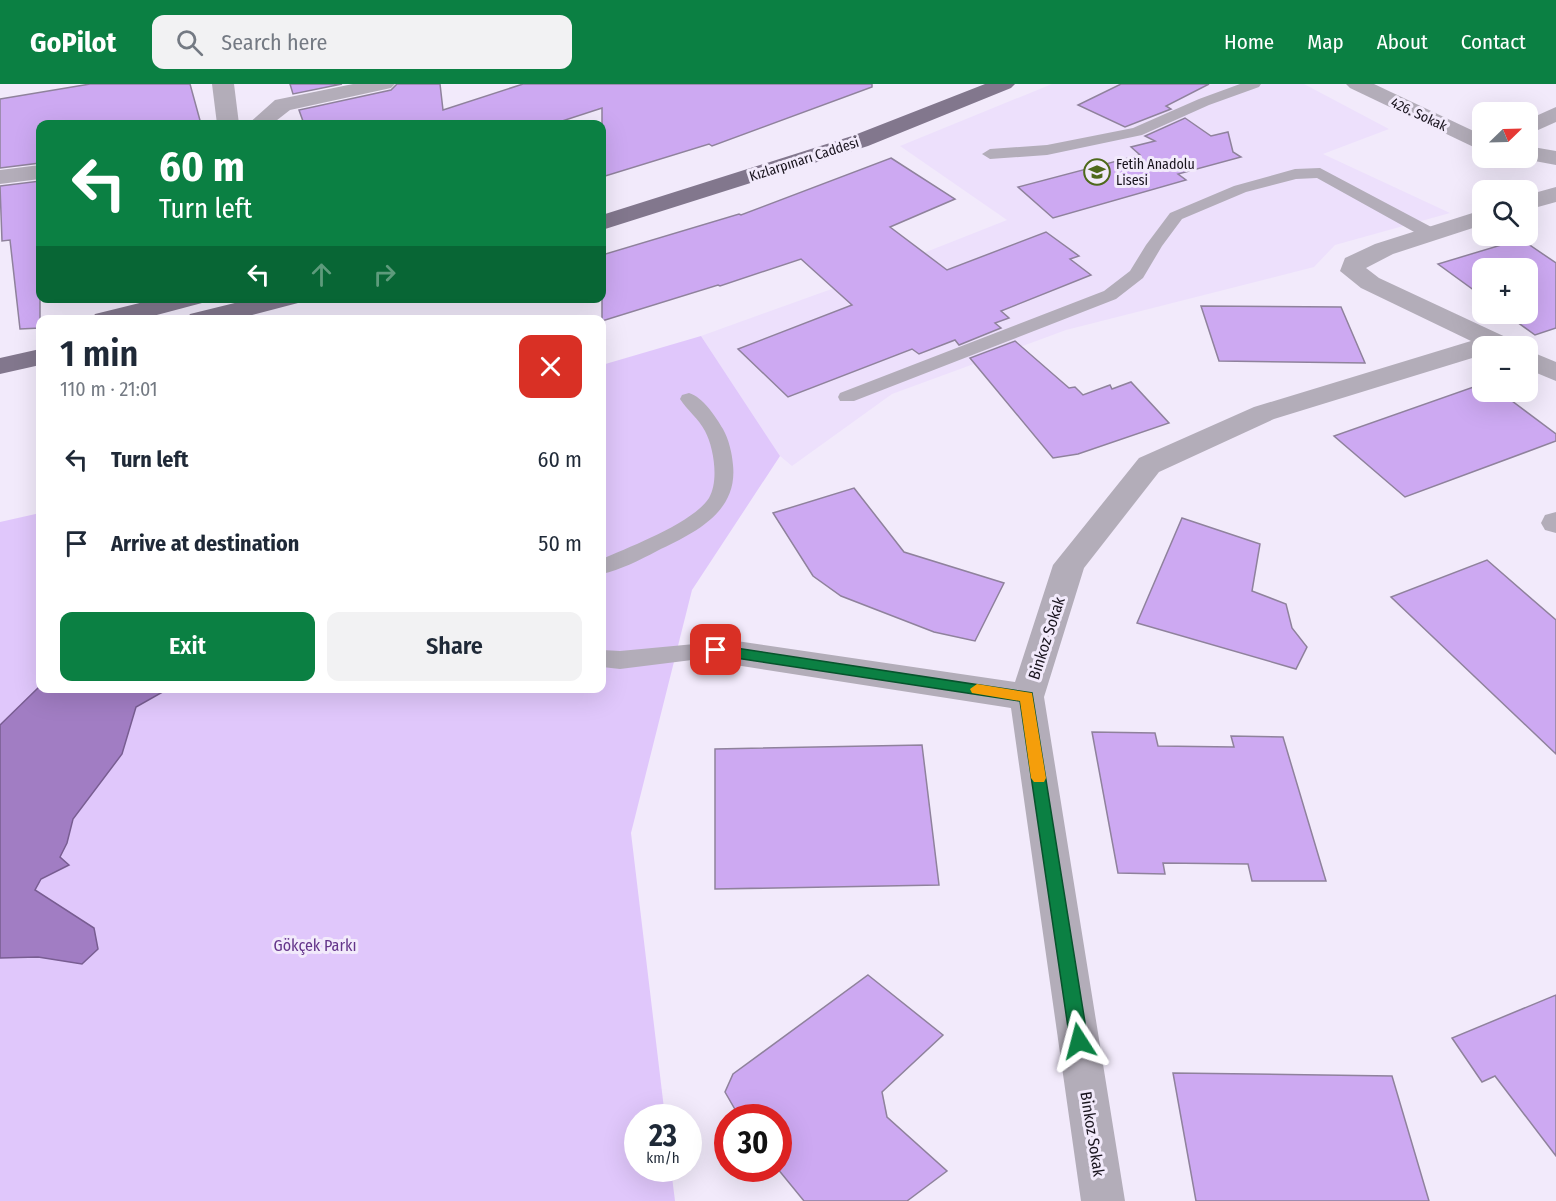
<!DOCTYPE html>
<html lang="en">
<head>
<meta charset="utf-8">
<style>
  :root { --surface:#fff; --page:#f2f2f3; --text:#1f2937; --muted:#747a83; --accent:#0b8043 }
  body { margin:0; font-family:"Fira Sans Condensed",sans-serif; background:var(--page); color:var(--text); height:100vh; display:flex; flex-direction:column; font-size:22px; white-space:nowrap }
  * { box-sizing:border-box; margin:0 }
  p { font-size:20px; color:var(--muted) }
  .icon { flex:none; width:33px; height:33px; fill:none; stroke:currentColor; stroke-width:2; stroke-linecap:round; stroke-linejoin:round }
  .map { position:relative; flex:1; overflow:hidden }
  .details { position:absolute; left:36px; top:231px; width:570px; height:378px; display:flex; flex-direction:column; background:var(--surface); border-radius:12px; box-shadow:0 6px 24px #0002 }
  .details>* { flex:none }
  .banner { position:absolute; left:36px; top:36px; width:570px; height:183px; border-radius:12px; box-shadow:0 6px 24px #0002; background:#0b8043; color:#fff; overflow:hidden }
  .needle { width:39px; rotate:67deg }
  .tools { position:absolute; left:1472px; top:18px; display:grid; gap:12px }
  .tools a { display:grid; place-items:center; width:66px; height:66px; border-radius:12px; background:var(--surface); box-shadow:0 6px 24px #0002; font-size:30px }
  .speed { position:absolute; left:624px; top:1020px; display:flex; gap:12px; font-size:30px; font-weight:700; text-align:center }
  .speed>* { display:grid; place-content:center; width:78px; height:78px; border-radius:50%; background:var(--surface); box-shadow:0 6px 24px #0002; line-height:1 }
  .speed small { font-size:15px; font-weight:400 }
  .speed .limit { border:9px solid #d22; background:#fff; color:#111 }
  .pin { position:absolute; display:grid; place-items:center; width:51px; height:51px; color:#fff; margin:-26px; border-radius:12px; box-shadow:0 3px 9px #0006 }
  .me { position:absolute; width:66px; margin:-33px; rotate:351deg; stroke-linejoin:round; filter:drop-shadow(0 0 4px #0008) }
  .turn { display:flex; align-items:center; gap:21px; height:126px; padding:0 24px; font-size:27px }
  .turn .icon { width:78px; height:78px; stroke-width:2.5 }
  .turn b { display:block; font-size:42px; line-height:51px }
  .lanes { display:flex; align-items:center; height:57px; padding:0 24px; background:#0003; justify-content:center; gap:30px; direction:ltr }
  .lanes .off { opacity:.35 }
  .round { display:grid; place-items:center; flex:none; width:63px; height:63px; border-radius:12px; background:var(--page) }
  .head { display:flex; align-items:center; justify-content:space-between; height:102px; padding:0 24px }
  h1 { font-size:36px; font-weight:600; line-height:45px }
  .cta { display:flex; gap:12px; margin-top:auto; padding:12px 24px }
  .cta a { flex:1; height:69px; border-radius:12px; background:var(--accent); color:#fff; font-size:24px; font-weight:600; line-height:69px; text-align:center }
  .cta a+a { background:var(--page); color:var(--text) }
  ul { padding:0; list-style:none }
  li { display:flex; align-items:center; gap:18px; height:84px; padding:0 24px }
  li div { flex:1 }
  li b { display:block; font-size:22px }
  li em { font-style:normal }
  header { display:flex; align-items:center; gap:36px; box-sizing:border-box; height:84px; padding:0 30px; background:var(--accent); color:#fff }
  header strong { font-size:28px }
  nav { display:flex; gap:33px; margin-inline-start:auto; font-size:21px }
  .search { width:420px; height:54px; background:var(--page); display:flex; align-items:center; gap:15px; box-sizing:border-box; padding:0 21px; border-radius:12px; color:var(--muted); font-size:22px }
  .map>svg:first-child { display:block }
</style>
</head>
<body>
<header>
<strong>GoPilot</strong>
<div class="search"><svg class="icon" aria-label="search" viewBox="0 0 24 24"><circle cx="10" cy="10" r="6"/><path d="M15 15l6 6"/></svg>Search here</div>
<nav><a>Home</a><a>Map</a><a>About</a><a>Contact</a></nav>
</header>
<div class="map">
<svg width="1556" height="1117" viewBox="0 0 1556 1117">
  <rect width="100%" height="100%" fill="#f2eafb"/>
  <path fill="#ede0fc" d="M 1052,0 L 1304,0 L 1389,45 L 1323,70 L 1450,129 L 1335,161 L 1314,183 L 1066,246 L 892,310 L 792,382 L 780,372 L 701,252 L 840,202 L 1007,136 L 900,62 Z"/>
  <path fill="#e0c7fb" d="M 701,252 L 780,372 L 692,506 L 631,749 L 665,1033 L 638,1034 L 638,1084 L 671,1085 L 675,1117 L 0,1117 L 0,438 L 40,429 L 40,604 L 602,604 L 602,281 Z"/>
  <path fill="#a17dc3" stroke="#785d91" stroke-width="1.5" d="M 40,602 L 40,604 L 168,605 L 136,623 L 122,670 L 73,735 L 67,759 L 60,773 L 69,781 L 41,795 L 35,806 L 94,844 L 98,865 L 82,880 L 38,873 L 0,874 L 0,641 Z"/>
  <g fill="#cda9f2" stroke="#8f829c" stroke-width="1.5">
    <path d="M 90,0 L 190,0 L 201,40 L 40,40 L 40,79 L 0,84 L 0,15 Z"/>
    <path d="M 290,0 L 342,0 L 293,10 Z"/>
    <path d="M 397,0 L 440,0 L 443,26 L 523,0 L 872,0 L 872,3 L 712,62 L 709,60 L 602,93 L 602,24 L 553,40 L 304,40 L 299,26 L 391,6 Z"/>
    <path d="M 1121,0 L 1209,0 L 1166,22 L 1171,25 L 1125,43 L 1078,21 Z"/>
    <path d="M 1185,34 L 1211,52 L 1228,48 L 1233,68 L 1241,73 L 1178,90 L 1186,96 L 1053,134 L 1018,103 L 1140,71 L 1131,63 L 1155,57 L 1145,52 Z"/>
    <path d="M 891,74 L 955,115 L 890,143 L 947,186 L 1046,148 L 1079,172 L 1070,175 L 1091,191 L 1001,227 L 1009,234 L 995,239 L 1001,244 L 959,261 L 955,256 L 919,270 L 912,265 L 788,313 L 738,265 L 852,221 L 801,175 L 720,202 L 718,201 L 602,237 L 602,171 L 739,130 L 741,131 Z"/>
    <path d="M 40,97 L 40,244 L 20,245 L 10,156 L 2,157 L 0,102 Z"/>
    <path d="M 1521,155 L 1556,179 L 1556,244 L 1535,251 L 1506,230 L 1527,230 L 1527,184 L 1482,184 L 1482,212 L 1438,180 Z"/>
    <path d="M 1201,222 L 1341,223 L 1365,279 L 1219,277 Z"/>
    <path d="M 1015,257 L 1069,304 L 1075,303 L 1083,311 L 1110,301 L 1112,305 L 1131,298 L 1169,339 L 1078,370 L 1053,374 L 970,274 Z"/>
    <path d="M 1482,300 L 1482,308 L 1500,308 L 1556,350 L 1556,357 L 1405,413 L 1334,352 Z"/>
    <path d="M 854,404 L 904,468 L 1004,499 L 975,557 L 934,548 L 841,512 L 813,492 L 773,429 Z"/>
    <path d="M 1182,434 L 1260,460 L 1252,507 L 1286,520 L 1292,544 L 1307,563 L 1296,585 L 1137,539 Z"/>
    <path d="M 1487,476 L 1556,536 L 1556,670 L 1391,513 Z"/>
    <path d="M 1092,648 L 1155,649 L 1158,662 L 1234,663 L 1231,652 L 1283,653 L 1326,797 L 1252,797 L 1248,780 L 1163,779 L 1165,790 L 1118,789 Z"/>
    <path d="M 922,661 L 939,801 L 715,805 L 715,665 Z"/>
    <path d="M 868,891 L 943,951 L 882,1008 L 887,1033 L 947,1087 L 907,1117 L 804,1117 L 777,1084 L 778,1084 L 778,1034 L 740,1034 L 725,1008 L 733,990 Z"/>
    <path d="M 1556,911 L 1556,1072 L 1495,992 L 1482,998 L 1452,954 Z"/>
    <path d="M 1173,989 L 1392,992 L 1429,1117 L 1196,1117 Z"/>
  </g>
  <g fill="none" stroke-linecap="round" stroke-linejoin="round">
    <g fill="#b3adb9" fill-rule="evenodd">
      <path d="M 1240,0 L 1261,0 L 1259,3 L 1209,21 L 1142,51 L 1047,71 L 990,75 L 982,70 L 990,65 L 1047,61 L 1133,44 L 1199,15 Z"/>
      <path d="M 1320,84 L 1437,146 L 1439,150 L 1431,155 L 1425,154 L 1317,94 L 1296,95 L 1246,108 L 1182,135 L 1162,162 L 1143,194 L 1116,215 L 854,317 L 840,317 L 838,313 L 840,309 L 1104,207 L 1130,187 L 1146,161 L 1170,129 L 1234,102 L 1295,85 Z"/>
      <path d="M 689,309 C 703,313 716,333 723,345 C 729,356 732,369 733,381 C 738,429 694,449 657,467 C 640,476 620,486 602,490 L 602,475 C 629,463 693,439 709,414 C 719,397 714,364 705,347 C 699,335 687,326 680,315 L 682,311 Z"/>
      <path d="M 716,558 L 724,560 L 727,566 L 724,572 L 620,585 L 602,583 L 602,566 L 620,567 Z"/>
    </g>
    <g fill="#b3adb9" fill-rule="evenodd">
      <path d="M 212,0 L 234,0 L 239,40 L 217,40 Z"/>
      <path d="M 353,0 L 395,0 L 391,4 L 290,26 L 272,40 L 248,40 L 275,16 Z"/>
      <path d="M 1346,0 L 1374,0 L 1482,51 L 1482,67 L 1350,4 Z"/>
      <path d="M 1556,23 L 1556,38 L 1527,51 L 1527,36 Z"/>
      <path d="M 1527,62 L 1556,67 L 1556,81 L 1519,74 L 1527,74 Z"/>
      <path d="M 40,81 L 40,95 L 0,100 L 0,86 Z"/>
      <path d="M 1556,103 L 1556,118 L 1527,126 L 1527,111 Z"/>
      <path d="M 1482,126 L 1482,141 L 1393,170 L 1366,184 L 1379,194 L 1512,256 L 1516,262 L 1482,262 L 1482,271 L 1274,335 L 1159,388 L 1084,484 L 1044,613 L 1125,1117 L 1081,1117 L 1011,624 L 716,578 L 704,575 L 699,566 L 704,557 L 716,554 L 1015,598 L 1053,481 L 1139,374 L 1254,323 L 1471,257 L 1361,204 L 1340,187 L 1345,174 L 1375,160 Z"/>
      <path d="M 1527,266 L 1556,278 L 1556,297 L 1527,285 Z"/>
      <path d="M 1556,428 L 1556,449 L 1545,446 L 1541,439 L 1545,431 Z"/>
    </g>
    <g fill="#82778d" fill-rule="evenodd">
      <path d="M 985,0 L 1015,0 L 1011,4 L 868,62 L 602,146 L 602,131 L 852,52 Z"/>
      <path d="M 160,214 L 205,214 L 202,219 L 138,236 L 91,236 L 95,230 Z"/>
      <path d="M 255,214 L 301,214 L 298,219 L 233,236 L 186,236 L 190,230 Z"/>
      <path d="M 40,265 L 40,281 L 0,290 L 0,274 Z"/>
    </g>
  </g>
  <path fill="#0b8043" stroke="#07532c" stroke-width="1.5" d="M 716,561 L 1032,609 L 1088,957 L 1085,962 L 1079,965 L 1073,962 L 1070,957 L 1020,617 L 716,571 L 709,566 Z"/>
  <path fill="#f59e0b" d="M 977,600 L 1032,609 L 1046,694 L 1044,698 L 1034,698 L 1031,694 L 1020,617 L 972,609 L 970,605 Z"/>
  <defs>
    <g id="school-ring" transform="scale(1.35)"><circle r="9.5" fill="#f2eafb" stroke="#4e691b" stroke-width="1.5"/><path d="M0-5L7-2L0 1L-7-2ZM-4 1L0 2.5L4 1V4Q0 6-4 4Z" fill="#4e691b"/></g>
  </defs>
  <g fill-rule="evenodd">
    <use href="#school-ring" x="1097" y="88"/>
  </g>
  <g text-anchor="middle" stroke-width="6" stroke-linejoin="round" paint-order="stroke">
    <g font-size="14" fill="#18131d" stroke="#f2eafb">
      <text transform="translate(1419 30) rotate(25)" y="5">426. Sokak</text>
      <text transform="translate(804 75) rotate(-18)" y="5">Kızlarpınarı Caddesi</text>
    </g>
    <g font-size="14" fill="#18131d" stroke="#f2eafb" text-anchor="start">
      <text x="1116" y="85">Fetih Anadolu<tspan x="1116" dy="16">Lisesi</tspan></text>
    </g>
    <g font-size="16" fill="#18131d" stroke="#f2eafb">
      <text transform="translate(1046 554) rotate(-72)" y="6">Binkoz Sokak</text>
      <text transform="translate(1093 1050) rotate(81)" y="6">Binkoz Sokak</text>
    </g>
    <g font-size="16" fill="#64358a" stroke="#f2eafb">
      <text x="315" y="867">Gökçek Parkı</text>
    </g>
  </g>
</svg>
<div class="tools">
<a><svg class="needle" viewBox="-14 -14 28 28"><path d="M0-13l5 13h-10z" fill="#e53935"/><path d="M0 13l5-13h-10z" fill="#747a83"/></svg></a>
<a><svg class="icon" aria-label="search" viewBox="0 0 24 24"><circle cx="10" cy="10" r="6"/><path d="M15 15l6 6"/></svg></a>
<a>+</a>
<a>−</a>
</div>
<div class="speed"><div>23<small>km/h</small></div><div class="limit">30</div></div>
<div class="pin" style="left:716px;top:566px;background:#d93025"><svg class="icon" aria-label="arrive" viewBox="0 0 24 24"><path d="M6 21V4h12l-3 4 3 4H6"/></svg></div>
<svg class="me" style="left:1079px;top:957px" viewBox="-20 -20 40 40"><path d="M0-17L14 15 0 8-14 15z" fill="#0b8043" stroke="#fff" stroke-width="4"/></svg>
<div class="banner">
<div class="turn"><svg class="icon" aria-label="left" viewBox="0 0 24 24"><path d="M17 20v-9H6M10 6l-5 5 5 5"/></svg><div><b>60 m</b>Turn left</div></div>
<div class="lanes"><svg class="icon" aria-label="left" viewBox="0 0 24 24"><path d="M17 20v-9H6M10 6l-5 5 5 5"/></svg><svg class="icon off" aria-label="ahead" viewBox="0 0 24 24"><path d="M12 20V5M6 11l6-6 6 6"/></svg><svg class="icon off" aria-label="right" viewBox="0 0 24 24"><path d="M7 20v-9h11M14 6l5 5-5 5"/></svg></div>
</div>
<section class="details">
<div class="head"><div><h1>1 min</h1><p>110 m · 21:01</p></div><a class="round" style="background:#d93025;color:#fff"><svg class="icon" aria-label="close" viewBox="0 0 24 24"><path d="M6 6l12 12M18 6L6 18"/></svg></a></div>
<ul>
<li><svg class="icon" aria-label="left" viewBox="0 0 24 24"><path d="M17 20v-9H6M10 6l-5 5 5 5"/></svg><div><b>Turn left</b></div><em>60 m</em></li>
<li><svg class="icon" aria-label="arrive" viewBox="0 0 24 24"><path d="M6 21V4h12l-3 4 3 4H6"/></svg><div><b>Arrive at destination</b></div><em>50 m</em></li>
</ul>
<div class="cta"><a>Exit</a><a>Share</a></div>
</section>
</div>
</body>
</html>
